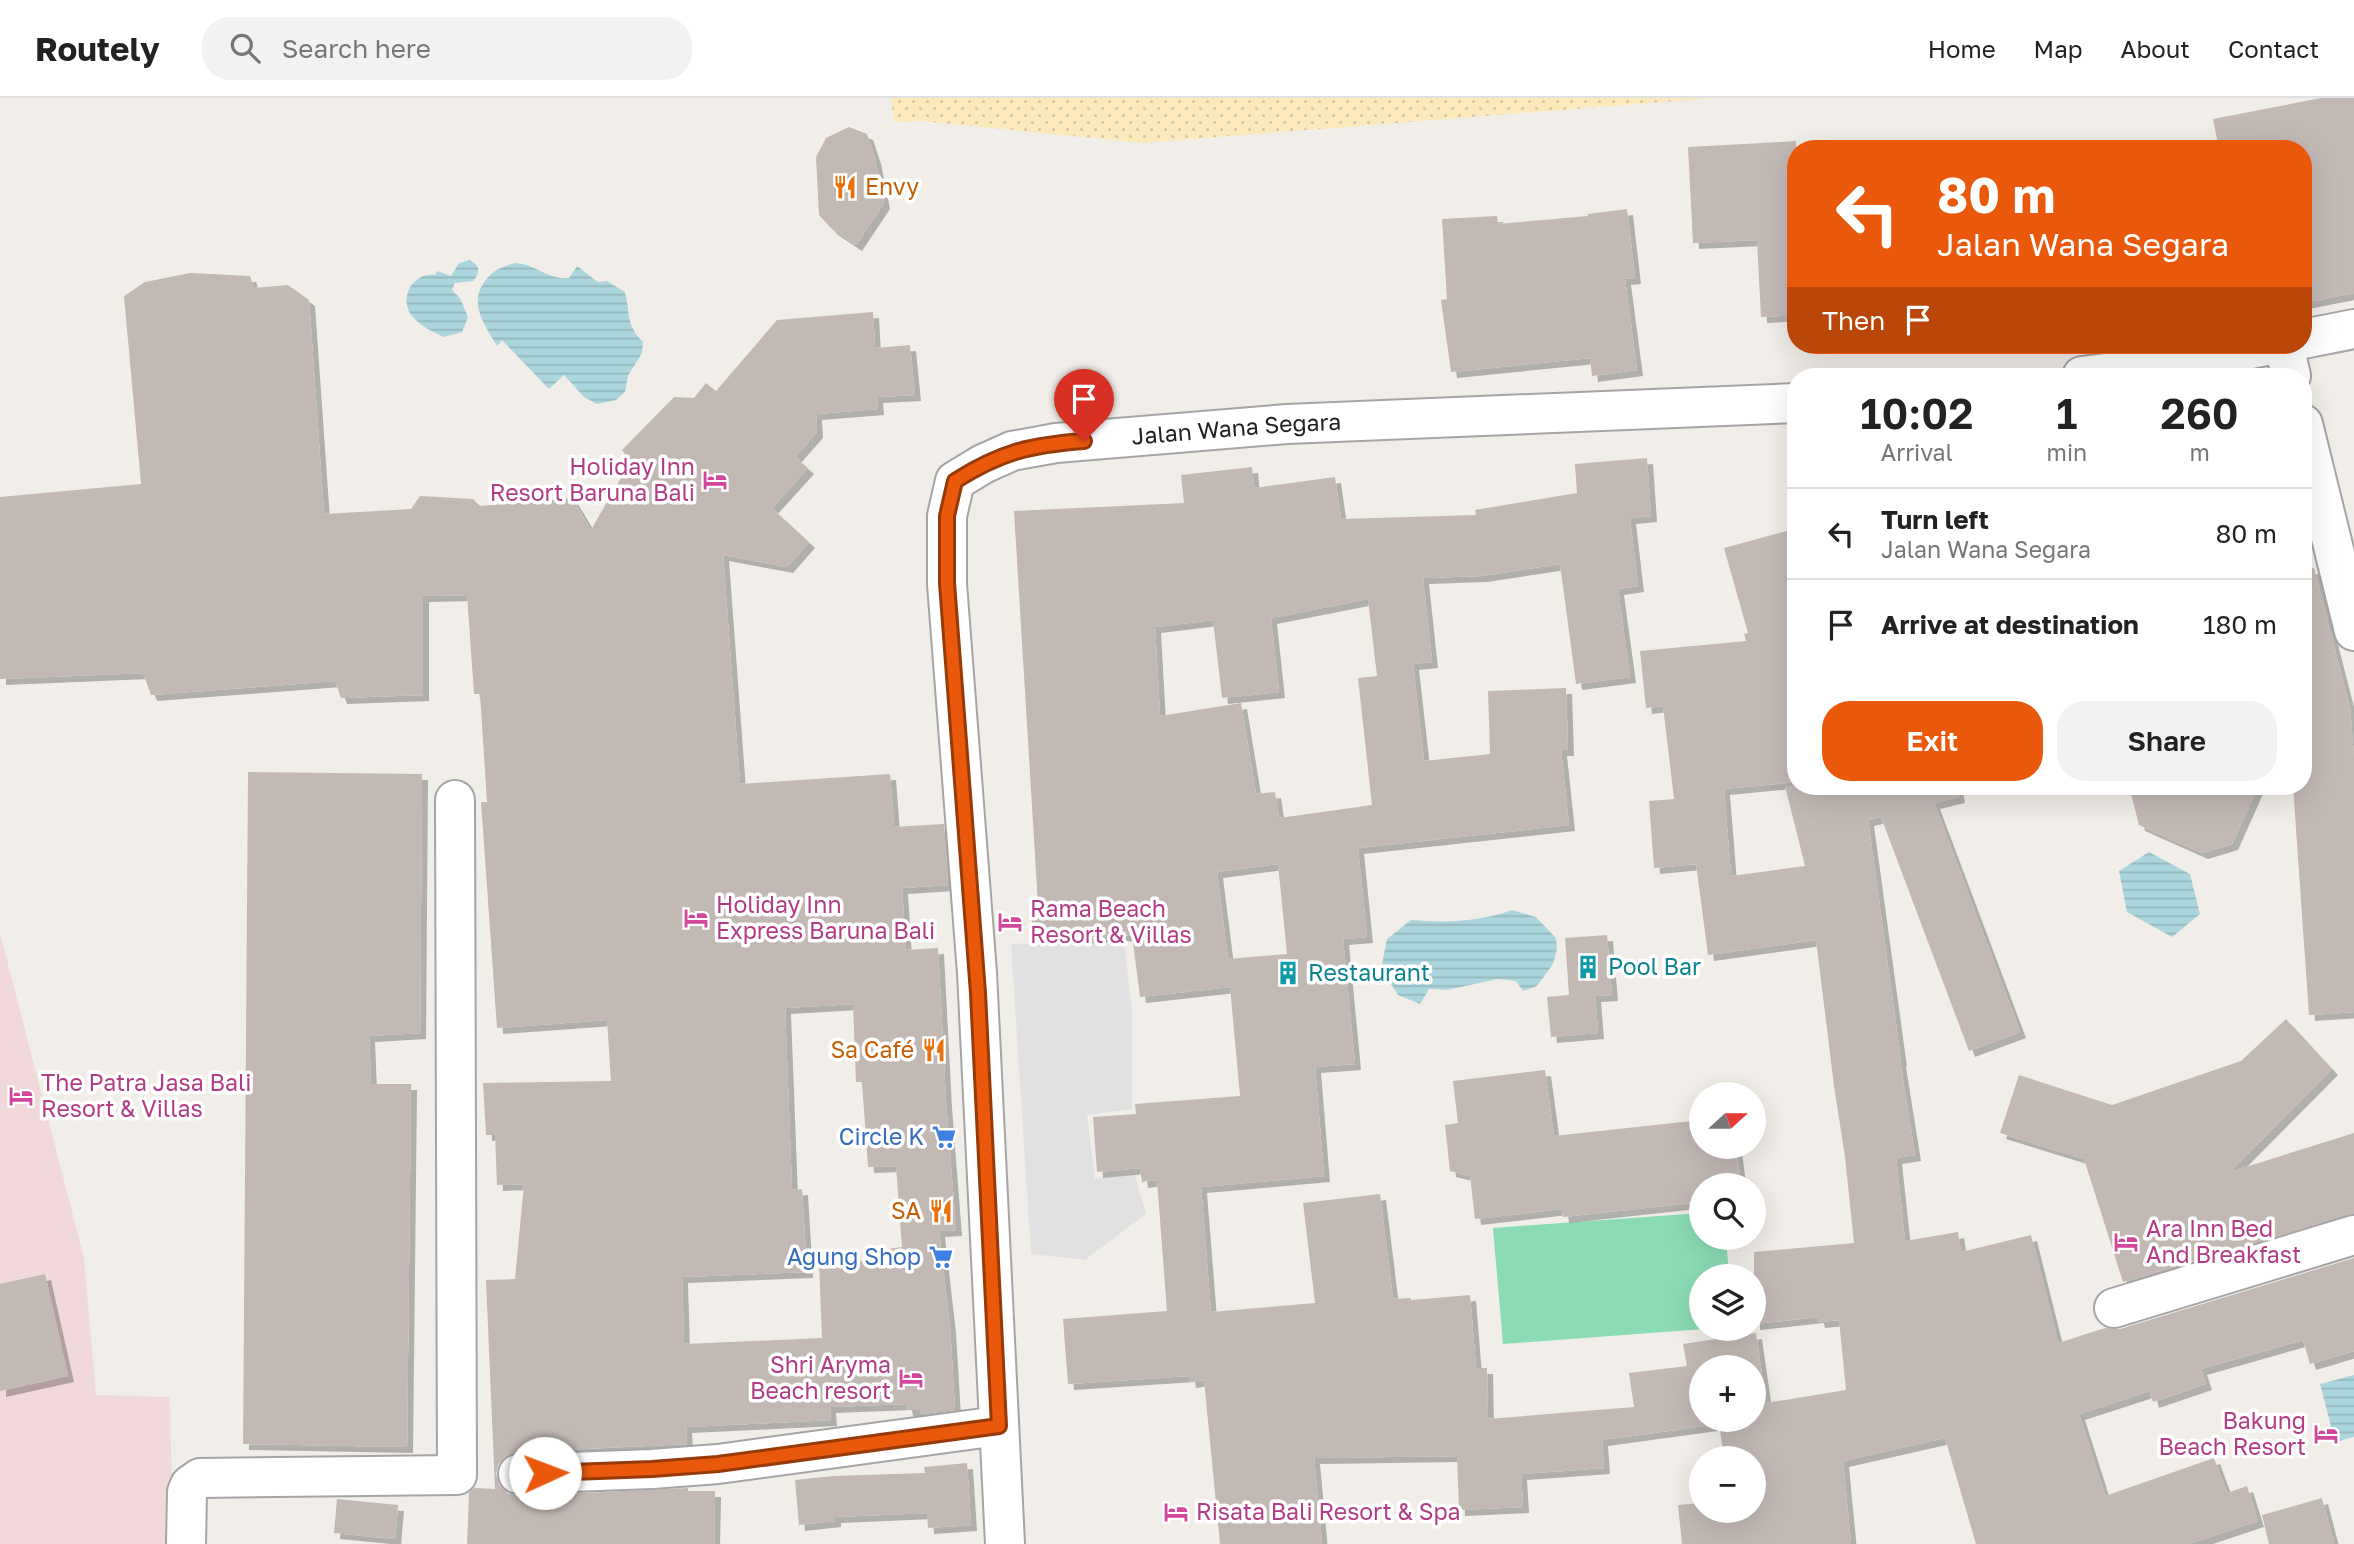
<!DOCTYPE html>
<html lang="en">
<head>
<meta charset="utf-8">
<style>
  :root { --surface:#fff; --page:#f2f2f2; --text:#222; --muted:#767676; --line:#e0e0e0; --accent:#ea580c }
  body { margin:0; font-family:"Golos Text",sans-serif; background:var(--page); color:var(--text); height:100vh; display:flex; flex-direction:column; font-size:26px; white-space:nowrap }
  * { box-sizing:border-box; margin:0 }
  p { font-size:23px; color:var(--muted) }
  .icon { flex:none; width:38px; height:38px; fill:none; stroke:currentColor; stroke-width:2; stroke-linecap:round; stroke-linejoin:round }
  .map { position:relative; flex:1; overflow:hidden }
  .panel { position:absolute; left:1787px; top:270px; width:525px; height:427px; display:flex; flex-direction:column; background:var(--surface); border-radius:28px; box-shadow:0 7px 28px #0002 }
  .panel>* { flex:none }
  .guide { position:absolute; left:1787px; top:42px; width:525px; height:214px; border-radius:28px; box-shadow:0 7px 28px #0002; background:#ea580c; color:#fff; overflow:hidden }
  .needle { width:46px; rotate:69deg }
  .tools { position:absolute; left:1689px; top:984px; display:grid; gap:14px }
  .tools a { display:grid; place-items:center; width:77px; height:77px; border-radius:50%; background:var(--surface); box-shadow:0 7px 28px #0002; font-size:35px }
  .pin { position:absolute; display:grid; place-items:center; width:60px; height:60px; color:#fff; margin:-72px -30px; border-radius:50% 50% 50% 0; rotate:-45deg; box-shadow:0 0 7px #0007 }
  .pin .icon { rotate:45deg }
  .me { position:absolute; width:77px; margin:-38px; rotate:88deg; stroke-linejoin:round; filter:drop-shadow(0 0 5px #0008) }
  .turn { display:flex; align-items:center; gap:24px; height:147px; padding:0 35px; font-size:32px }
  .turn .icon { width:91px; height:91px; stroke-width:2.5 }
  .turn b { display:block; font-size:49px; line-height:60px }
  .then { display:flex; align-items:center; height:66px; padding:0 35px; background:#0003; gap:14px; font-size:26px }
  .eta { display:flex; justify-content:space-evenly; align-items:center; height:119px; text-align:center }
  .eta b { font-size:42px; font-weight:600; line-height:49px }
  .action { display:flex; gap:14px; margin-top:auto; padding:14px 35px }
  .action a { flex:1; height:80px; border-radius:28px; background:var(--accent); color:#fff; font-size:28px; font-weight:600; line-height:80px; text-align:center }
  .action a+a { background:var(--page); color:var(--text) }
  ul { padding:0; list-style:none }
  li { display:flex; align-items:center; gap:21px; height:91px; padding:0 35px; border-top:2px solid var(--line) }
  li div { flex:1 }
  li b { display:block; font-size:26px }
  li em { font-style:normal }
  header { display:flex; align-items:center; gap:42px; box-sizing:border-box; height:98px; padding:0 35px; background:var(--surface); border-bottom:2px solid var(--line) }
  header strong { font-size:33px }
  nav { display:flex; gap:38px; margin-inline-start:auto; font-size:24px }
  .search { width:490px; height:63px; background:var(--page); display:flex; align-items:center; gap:18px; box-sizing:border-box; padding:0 24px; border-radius:28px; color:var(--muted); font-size:26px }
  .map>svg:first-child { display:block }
</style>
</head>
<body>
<header>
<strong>Routely</strong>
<div class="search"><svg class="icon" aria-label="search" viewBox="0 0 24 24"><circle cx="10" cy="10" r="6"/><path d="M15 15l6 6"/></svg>Search here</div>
<nav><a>Home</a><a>Map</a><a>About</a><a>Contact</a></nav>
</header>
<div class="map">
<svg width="2354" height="1446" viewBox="0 0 2354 1446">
  <defs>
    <pattern id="sand-dots" width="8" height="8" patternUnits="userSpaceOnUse" patternTransform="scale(1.75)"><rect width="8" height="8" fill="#fce9bc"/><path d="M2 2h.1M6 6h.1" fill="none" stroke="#d8c8a1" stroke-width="1.8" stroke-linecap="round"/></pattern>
    <pattern id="water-rules" width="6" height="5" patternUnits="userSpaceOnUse" patternTransform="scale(1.75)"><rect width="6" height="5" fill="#abd6dd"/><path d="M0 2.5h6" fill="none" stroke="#93b7bd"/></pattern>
    <filter id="shadow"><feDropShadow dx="6" dy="6" stdDeviation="0" flood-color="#0004"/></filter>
  </defs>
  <rect width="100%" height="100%" fill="#f1eee9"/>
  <path fill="#f1d9db" d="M 0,835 L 84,1160 L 96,1297 L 170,1299 L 173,1446 L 0,1446 Z"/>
  <path fill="url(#sand-dots)" d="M 891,0 L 1713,0 L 1143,45 L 921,23 L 894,24 Z"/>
  <path fill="#8bdcb5" d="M 1701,1115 L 1701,1139 L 1726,1139 L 1729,1178 L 1701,1178 L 1701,1230 L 1717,1230 L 1503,1246 L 1493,1130 Z"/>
  <path fill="#e1e1e1" d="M 1124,843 L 1132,913 L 1132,1011 L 1087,1017 L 1095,1081 L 1135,1077 L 1146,1116 L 1085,1162 L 1031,1156 L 1011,846 Z"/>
  <g fill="url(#water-rules)">
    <path d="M 470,162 C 480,168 481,174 473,183 L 455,185 L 452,192 L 460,200 L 468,219 L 462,234 L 444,239 C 434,235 419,227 412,218 C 398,200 413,174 435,177 L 437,173 L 451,178 L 459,165 Z"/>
    <path d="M 515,165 C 537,166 546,182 569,180 L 577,168 L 598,184 L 607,183 L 625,194 C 631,217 625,226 643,244 L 642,255 L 628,278 L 625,294 L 616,302 L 597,306 L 584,299 L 564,277 L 549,291 L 502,242 L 497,248 C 486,229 469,207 483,186 C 491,173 500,169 515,165 Z"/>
    <path d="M 2149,754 L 2190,776 L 2200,816 L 2172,839 L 2127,814 L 2119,773 Z"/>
    <path d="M 1512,812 L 1536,819 L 1556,840 L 1557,851 L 1553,866 L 1537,888 L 1523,893 L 1516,883 L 1498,881 L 1447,892 L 1429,891 L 1420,906 L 1398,897 L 1386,878 L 1382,866 L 1387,841 L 1411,822 C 1445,825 1479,824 1512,812 Z"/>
    <path d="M 2354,1277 L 2354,1339 L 2335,1344 L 2320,1286 Z"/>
  </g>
  <g fill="#c2b9b5" fill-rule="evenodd" filter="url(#shadow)">
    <path d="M 2321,0 L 2354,0 L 2354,195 L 2303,205 L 2303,51 L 2219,51 L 2213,21 Z"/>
    <path d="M 849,29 L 867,36 L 875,60 L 884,105 L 856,147 L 832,131 L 819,117 L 816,59 L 826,40 Z"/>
    <path d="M 1796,43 L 1796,217 L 1761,219 L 1757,142 L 1693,145 L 1688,49 Z"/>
    <path d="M 1627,111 L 1635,180 L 1625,181 L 1637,272 L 1592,278 L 1590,260 L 1451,274 L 1441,202 L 1447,201 L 1442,121 L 1497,118 L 1498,126 L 1588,118 L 1588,116 Z"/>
    <path d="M 190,175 L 250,178 L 254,190 L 288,187 L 309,202 L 324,416 L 411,411 L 420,398 L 473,401 L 480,408 L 572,400 L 591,432 L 630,364 L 622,352 L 674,299 L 694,300 L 706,285 L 716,293 L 777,222 L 873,214 L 875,250 L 910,247 L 915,297 L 877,299 L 878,311 L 816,316 L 817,334 L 795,359 L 808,370 L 772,410 L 809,444 L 787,469 L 723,457 L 740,686 L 890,676 L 894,729 L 944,726 L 948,787 L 902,790 L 906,852 L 938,850 L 946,1004 L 956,1132 L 939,1133 L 950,1229 L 955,1312 L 921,1316 L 920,1312 L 907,1312 L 906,1306 L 830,1309 L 831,1322 L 686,1329 L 687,1346 L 517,1354 L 506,1358 L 499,1365 L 496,1376 L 500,1388 L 508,1396 L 519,1398 L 688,1390 L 688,1393 L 715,1393 L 714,1446 L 467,1446 L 469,1395 L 474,1390 L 495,1391 L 486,1182 L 515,1181 L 524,1086 L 497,1087 L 495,1037 L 486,1037 L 483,985 L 611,983 L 607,922 L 497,930 L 481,704 L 487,704 L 480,596 L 474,596 L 467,497 L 423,498 L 423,597 L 341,600 L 335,583 L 151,597 L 143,575 L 0,581 L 0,399 L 141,386 L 124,198 L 145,184 ZM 853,906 L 856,984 L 862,984 L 868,1069 L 896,1068 L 902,1149 L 880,1152 L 882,1162 L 819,1164 L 822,1240 L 684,1246 L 682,1179 L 807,1174 L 802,1091 L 792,1092 L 785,910 Z"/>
    <path d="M 1647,360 L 1651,418 L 1630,420 L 1638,488 L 1618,491 L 1630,579 L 1576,586 L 1560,466 L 1481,478 L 1423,480 L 1432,564 L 1413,566 L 1424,663 L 1490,656 L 1488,593 L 1566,590 L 1568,652 L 1561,652 L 1569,727 L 1358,750 L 1367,839 L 1343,841 L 1355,966 L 1315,969 L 1324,1078 L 1201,1089 L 1211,1214 L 1315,1205 L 1303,1105 L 1380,1096 L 1393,1201 L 1411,1200 L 1411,1202 L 1470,1197 L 1476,1270 L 1487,1270 L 1488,1321 L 1634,1309 L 1629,1275 L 1687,1268 L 1683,1246 L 1756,1235 L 1766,1305 L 1846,1292 L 1839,1222 L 1819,1224 L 1818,1219 L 1754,1226 L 1754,1154 L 1854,1145 L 1845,1059 L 1834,988 L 1816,842 L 1708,857 L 1696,766 L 1654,770 L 1649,703 L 1674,701 L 1663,608 L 1646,610 L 1640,553 L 1746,543 L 1744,536 L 1748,535 L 1724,450 L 1790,432 L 1796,451 L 1796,684 L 1724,691 L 1731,778 L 1805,768 L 1785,688 L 1957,688 L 1959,699 L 1934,705 L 2020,934 L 1969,953 L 1881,719 L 1868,722 L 1901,963 L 1900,963 L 1915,1057 L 1896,1060 L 1905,1143 L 1958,1134 L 1961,1154 L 2031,1137 L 2058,1245 L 2105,1230 L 2120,1231 L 2354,1160 L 2354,1253 L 2310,1266 L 2303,1242 L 2201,1271 L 2206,1286 L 2153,1304 L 2150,1293 L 2079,1316 L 2105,1398 L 2214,1360 L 2227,1395 L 2247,1388 L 2258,1423 L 2189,1446 L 1976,1446 L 1945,1340 L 1843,1363 L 1851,1446 L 1682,1446 L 1678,1407 L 1701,1405 L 1701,1412 L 1754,1412 L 1754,1360 L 1724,1360 L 1719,1326 L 1602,1342 L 1604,1370 L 1521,1376 L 1523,1409 L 1459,1412 L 1457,1358 L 1314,1360 L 1322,1446 L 1220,1446 L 1204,1282 L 1190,1284 L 1189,1278 L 1068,1286 L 1063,1221 L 1167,1213 L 1157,1082 L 1142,1084 L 1140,1070 L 1097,1074 L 1093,1019 L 1136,1016 L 1135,1006 L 1240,998 L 1230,889 L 1140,899 L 1132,837 L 1033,842 L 1031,807 L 1038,807 L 1014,413 L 1184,405 L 1181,377 L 1252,369 L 1254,390 L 1335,379 L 1341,421 L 1476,417 L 1475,412 L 1577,395 L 1575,366 ZM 1368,501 L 1377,578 L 1358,580 L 1372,707 L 1279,720 L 1275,694 L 1256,696 L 1241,605 L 1160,618 L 1155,529 L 1213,522 L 1222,600 L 1279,594 L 1271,520 ZM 1278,766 L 1287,856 L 1228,861 L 1217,774 ZM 1701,1269 L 1754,1269 L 1754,1321 L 1701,1321 Z"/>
    <path d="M 2314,470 L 2350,611 L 2354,659 L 2354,914 L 2309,917 L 2293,688 L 2303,688 L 2303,471 Z"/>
    <path d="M 248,674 L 422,676 L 420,935 L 369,938 L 371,986 L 411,986 L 407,1349 L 243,1346 Z"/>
    <path d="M 2129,688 L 2258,688 L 2232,746 L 2202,755 L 2139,727 Z"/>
    <path d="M 1607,837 L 1612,897 L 1595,898 L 1598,935 L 1551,939 L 1547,899 L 1569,897 L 1565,840 Z"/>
    <path d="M 2286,921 L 2332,971 L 2230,1074 L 2354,1035 L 2354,1116 L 2123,1184 L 2084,1061 L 2000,1035 L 2019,977 L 2112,1007 L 2241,963 Z"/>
    <path d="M 1545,972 L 1554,1038 L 1701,1022 L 1701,1048 L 1736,1048 L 1741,1087 L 1701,1087 L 1701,1104 L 1563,1119 L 1562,1111 L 1475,1121 L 1470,1078 L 1450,1073 L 1445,1027 L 1458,1025 L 1453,983 Z"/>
    <path d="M 45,1176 L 68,1278 L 0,1293 L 0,1186 Z"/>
    <path d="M 967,1365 L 971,1427 L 928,1430 L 927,1415 L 835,1419 L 835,1423 L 799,1427 L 795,1382 L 833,1378 L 925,1375 L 924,1369 Z"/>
    <path d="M 2322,1400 L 2334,1446 L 2269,1446 L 2262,1417 Z"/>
    <path d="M 337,1401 L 398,1407 L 395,1441 L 334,1435 Z"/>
  </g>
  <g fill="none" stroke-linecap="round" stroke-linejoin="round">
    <g stroke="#a5a5a5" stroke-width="42">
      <g id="minor">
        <path d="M 2303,241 L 2354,231"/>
        <path d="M 2284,247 L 2291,278"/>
        <path d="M 2082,278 L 2174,266 L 2271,247"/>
        <path d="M 2303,326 L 2354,533"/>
        <path d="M 2114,1210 L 2354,1137"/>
        <path d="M 518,1376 L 652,1371 L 718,1366 L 998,1328"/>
        <path d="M 186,1446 L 187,1394 L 190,1387 L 200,1380 L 457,1377 L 455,702"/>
        <path id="s1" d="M 1005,1446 L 977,875 L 947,486 L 947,418 L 955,383 L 983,366 L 1012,353 L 1056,345 L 1287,326 L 1796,305"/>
      </g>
    </g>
    <use href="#minor" stroke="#fff" stroke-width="38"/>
  </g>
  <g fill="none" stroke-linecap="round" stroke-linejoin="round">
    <g stroke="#983908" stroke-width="18">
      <path id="route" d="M 545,1375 L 652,1371 L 718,1366 L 999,1328 L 978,895 L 947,485 L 947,418 L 955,383 C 1001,354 1030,347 1084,343"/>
    </g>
    <use href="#route" stroke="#ea580c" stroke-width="12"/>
  </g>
  <defs>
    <g id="restaurant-bare" transform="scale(1.89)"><path d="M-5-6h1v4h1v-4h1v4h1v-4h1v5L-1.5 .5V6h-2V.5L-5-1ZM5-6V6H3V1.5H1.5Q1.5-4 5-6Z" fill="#e8710a" stroke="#fff" stroke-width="2.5" paint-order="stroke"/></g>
    <g id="hotel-bare" transform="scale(1.89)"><path d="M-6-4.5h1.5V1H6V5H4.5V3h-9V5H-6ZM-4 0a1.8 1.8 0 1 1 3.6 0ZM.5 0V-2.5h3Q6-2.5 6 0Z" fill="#d1479c" stroke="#fff" stroke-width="2.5" paint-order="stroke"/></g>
    <g id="building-bare" transform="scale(1.89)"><path d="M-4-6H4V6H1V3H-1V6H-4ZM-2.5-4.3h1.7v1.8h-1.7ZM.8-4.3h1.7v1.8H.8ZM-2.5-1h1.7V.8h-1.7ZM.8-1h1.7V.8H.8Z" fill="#0f9aa8" stroke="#fff" stroke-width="2.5" paint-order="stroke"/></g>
    <g id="supermarket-bare" transform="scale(1.89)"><path d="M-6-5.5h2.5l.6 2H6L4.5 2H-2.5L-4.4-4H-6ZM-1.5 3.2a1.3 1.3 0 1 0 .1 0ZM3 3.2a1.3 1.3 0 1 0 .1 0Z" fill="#3f7fe0" stroke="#fff" stroke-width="2.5" paint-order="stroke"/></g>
  </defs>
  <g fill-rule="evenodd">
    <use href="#restaurant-bare" x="845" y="89"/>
    <use href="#hotel-bare" x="715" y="382"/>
    <use href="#hotel-bare" x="696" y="820"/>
    <use href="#hotel-bare" x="1010" y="824"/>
    <use href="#building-bare" x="1588" y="869"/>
    <use href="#building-bare" x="1288" y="875"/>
    <use href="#restaurant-bare" x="934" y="952"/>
    <use href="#hotel-bare" x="21" y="998"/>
    <use href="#supermarket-bare" x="944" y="1039"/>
    <use href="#restaurant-bare" x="941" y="1113"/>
    <use href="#hotel-bare" x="2126" y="1144"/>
    <use href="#supermarket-bare" x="941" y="1159"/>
    <use href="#hotel-bare" x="911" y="1280"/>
    <use href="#hotel-bare" x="2326" y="1336"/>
    <use href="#hotel-bare" x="1176" y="1414"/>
  </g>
  <g text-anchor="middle" stroke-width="7" stroke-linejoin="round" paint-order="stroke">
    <g font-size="23" fill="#c56008" stroke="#fff" text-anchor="end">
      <text x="865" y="97" text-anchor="start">Envy</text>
      <text x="914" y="960">Sa Café</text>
      <text x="921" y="1121">SA</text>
    </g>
    <g font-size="23" fill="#212121" stroke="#fff">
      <text dy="8" stroke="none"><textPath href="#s1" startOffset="1356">Jalan Wana Segara</textPath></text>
    </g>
    <g font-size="23" fill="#b23c85" stroke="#fff" text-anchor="start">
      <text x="695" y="377" text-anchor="end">Holiday Inn<tspan x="695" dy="26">Resort Baruna Bali</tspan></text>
      <text x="716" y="815">Holiday Inn<tspan x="716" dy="26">Express Baruna Bali</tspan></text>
      <text x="1030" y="819">Rama Beach<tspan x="1030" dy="26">Resort &amp; Villas</tspan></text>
      <text x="41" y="993">The Patra Jasa Bali<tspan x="41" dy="26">Resort &amp; Villas</tspan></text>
      <text x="2146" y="1139">Ara Inn Bed<tspan x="2146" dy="26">And Breakfast</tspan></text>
      <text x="891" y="1275" text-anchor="end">Shri Aryma<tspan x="891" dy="26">Beach resort</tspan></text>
      <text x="2306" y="1331" text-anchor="end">Bakung<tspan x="2306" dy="26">Beach Resort</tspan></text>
      <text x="1196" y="1422">Risata Bali Resort &amp; Spa</text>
    </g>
    <g font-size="23" fill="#0d838f" stroke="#fff" text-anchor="start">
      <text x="1608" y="877">Pool Bar</text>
      <text x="1308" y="883">Restaurant</text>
    </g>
    <g font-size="23" fill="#366cbe" stroke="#fff" text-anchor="end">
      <text x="924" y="1047">Circle K</text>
      <text x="921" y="1167">Agung Shop</text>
    </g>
  </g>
</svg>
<div class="tools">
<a><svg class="needle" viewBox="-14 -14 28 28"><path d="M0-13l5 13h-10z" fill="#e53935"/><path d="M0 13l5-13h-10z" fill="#767676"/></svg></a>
<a><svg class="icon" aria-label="search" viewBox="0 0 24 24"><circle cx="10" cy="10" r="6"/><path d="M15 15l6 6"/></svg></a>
<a><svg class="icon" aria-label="layers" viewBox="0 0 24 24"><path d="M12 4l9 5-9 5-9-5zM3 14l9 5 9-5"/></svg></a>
<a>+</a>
<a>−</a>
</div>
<div class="pin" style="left:1084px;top:343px;background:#d93025"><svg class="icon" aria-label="arrive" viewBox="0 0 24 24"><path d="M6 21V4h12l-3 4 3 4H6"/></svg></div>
<svg class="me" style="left:545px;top:1375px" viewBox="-20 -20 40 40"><circle r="19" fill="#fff"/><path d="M0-13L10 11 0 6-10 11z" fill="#ea580c"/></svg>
<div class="guide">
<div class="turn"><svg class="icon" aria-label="left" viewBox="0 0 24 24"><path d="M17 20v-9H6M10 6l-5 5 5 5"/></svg><div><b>80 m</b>Jalan Wana Segara</div></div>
<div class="then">Then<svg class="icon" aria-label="arrive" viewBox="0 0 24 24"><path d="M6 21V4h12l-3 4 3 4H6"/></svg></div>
</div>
<section class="panel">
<div class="eta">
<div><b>10:02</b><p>Arrival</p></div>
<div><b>1</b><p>min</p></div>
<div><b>260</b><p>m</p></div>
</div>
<ul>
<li><svg class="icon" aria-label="left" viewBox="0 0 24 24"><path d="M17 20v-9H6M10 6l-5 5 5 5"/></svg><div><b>Turn left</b><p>Jalan Wana Segara</p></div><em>80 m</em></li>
<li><svg class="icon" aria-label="arrive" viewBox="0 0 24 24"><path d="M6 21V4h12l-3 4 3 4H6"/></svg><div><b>Arrive at destination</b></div><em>180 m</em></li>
</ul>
<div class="action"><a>Exit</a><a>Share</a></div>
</section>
</div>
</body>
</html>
